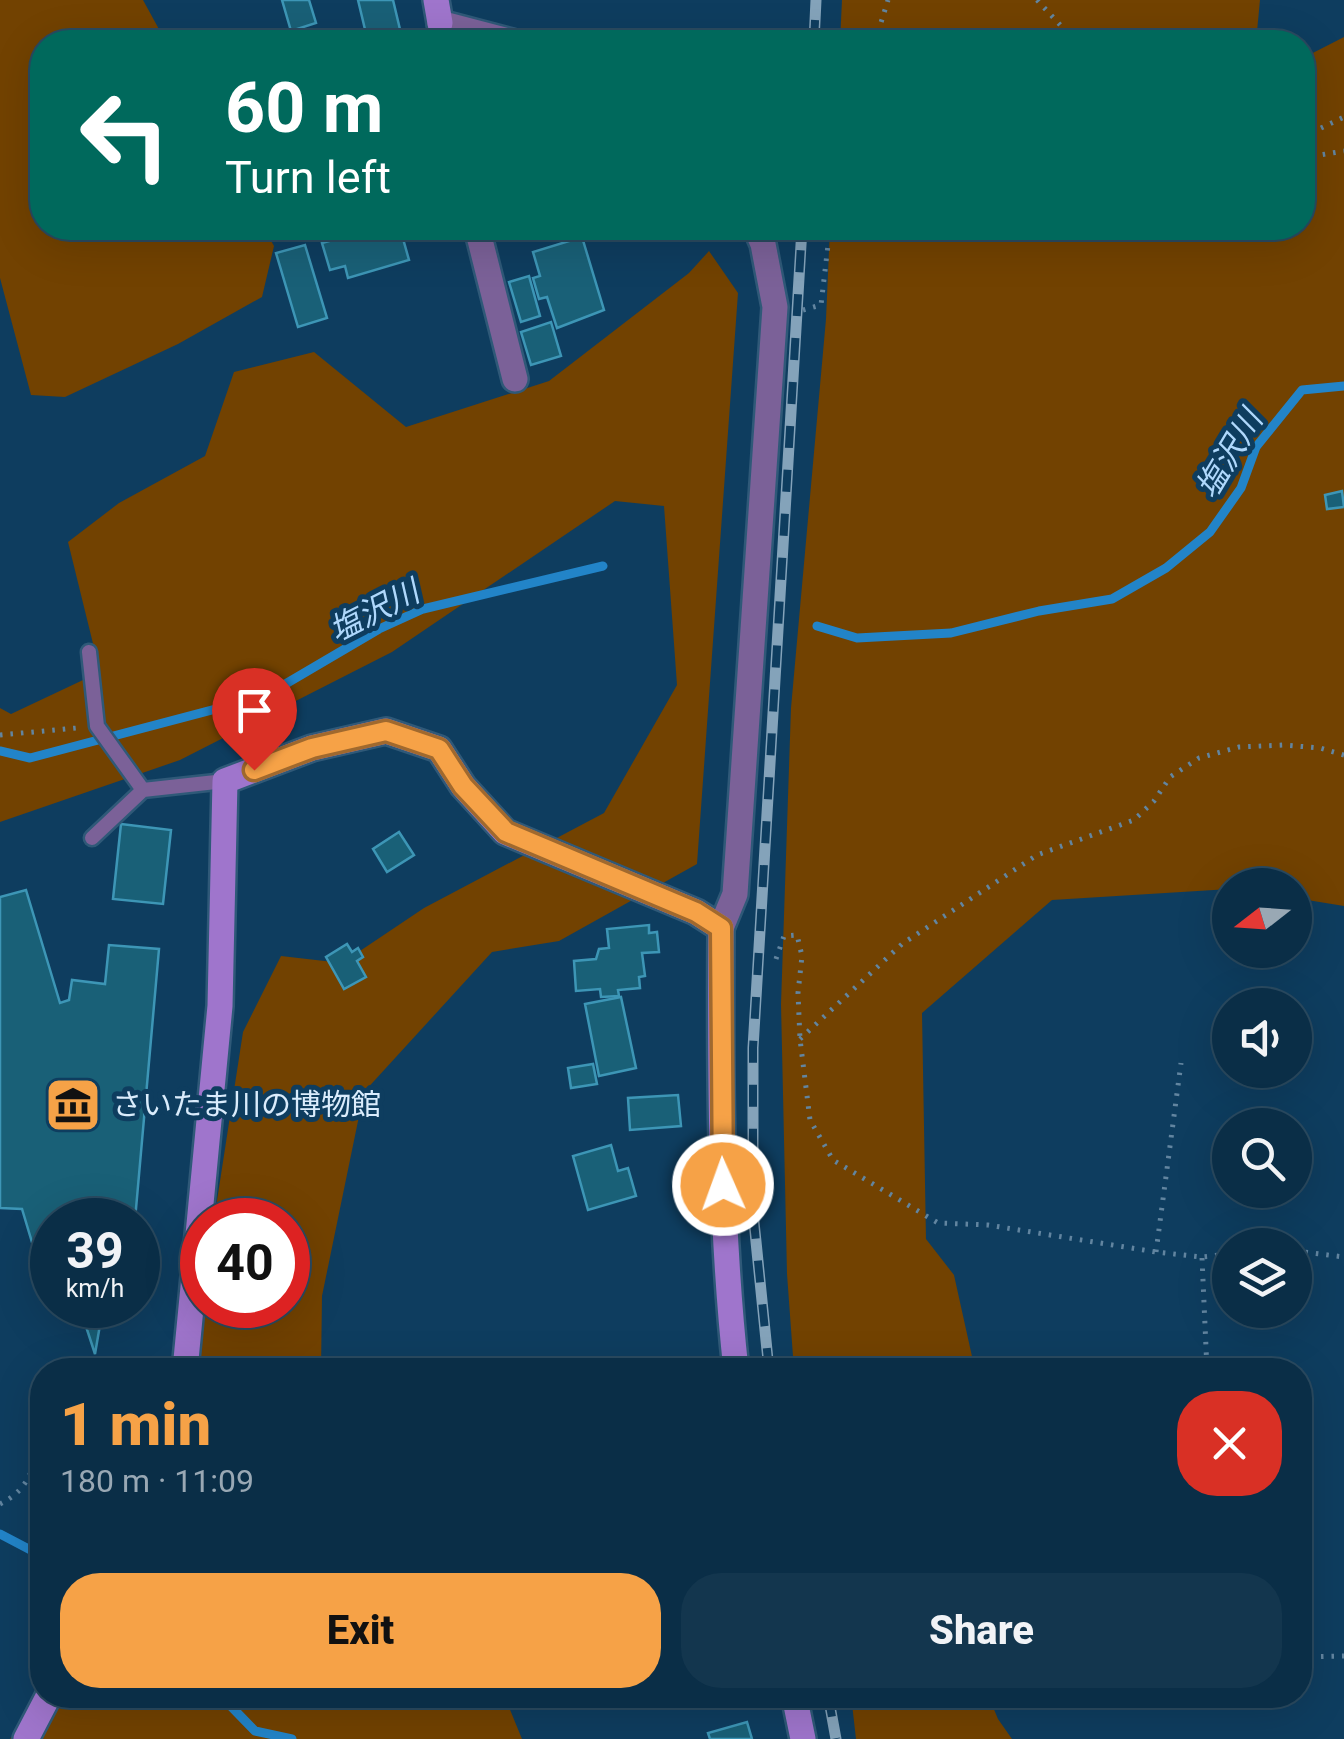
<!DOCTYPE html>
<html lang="en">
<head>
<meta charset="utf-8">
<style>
  :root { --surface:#0a2e47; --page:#13364e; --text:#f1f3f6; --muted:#99a8b4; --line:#2a4a60; --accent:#f6a247 }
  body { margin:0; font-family:Roboto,"Noto Sans JP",sans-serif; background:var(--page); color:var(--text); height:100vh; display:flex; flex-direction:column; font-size:38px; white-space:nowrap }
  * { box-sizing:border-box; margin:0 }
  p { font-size:32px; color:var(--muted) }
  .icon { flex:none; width:55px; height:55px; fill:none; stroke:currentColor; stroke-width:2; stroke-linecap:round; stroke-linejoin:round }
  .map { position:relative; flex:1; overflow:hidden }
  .details { position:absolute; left:30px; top:1358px; width:1282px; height:350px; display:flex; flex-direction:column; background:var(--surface); border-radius:40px; box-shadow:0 10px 40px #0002,0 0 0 2px var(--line) }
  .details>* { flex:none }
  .banner { position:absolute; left:30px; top:30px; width:1285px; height:210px; border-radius:40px; box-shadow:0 10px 40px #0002,0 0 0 2px var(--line); background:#00695c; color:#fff; overflow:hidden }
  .needle { width:65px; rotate:253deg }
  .buttons { position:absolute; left:1212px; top:868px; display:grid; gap:20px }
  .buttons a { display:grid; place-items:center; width:100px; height:100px; border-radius:50%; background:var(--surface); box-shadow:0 10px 40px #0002,0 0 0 2px var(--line); font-size:50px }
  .speed { position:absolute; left:30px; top:1198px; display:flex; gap:20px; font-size:50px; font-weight:700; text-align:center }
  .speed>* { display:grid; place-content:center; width:130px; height:130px; border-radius:50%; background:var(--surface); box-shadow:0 10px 40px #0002,0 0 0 2px var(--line); line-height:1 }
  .speed small { font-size:25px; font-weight:400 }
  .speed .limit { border:15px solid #d22; background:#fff; color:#111 }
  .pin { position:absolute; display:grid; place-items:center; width:85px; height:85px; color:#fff; margin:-102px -42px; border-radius:50% 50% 50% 0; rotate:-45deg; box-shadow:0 0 10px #0007 }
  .pin .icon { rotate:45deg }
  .me { position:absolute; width:110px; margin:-55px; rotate:358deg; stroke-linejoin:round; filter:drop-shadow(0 0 8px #0008) }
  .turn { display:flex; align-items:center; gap:35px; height:210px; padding:0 30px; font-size:45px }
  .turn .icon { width:130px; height:130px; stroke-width:2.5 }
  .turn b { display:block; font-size:70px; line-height:85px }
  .round { display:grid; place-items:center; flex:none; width:105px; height:105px; border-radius:40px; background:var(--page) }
  .summary { display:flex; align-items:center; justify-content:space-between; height:170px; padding:0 30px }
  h1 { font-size:60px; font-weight:800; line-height:75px; color:var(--accent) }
  .button { display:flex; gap:20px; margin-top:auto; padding:20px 30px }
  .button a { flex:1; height:115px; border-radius:40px; background:var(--accent); color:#111; font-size:40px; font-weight:800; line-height:115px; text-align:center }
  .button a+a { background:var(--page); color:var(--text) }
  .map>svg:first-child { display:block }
</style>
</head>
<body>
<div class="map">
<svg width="1344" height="1739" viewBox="0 0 1344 1739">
  <rect width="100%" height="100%" fill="#0e3d5f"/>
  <g fill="#724201">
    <path d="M 0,0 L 143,0 L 166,42 L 42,42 L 42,228 L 264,228 L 274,246 L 262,297 L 178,344 L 65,397 L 31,395 L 0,278 Z"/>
    <path d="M 842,0 L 1260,0 L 1256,42 L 840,42 Z"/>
    <path d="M 1344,37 L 1344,906 L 1295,898 L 1295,885 L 1230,885 L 1230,889 L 1052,900 L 922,1013 L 926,1239 L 954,1275 L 975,1370 L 794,1370 L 787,1274 L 781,1004 L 791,708 L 826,319 L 830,228 L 1302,228 L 1303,58 Z"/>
    <path d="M 709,251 L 738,293 L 697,864 L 559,941 L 492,952 L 364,1092 L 322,1296 L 321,1370 L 190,1370 L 202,1305 L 288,1305 L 288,1220 L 214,1220 L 243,1032 L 281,956 L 342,963 L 424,908 L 604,813 L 677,685 L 664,506 L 615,501 L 392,652 L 180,760 L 0,822 L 0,708 L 11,714 L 100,672 L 68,542 L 119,503 L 205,456 L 234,372 L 314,352 L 406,427 L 549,381 L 689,273 Z"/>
    <path d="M 48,1695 L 504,1695 L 522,1739 L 10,1739 L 31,1709 Z"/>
    <path d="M 851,1695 L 988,1695 L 998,1719 L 1012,1739 L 856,1739 Z"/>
  </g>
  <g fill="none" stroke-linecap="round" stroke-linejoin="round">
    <g stroke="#2284c8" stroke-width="9">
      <path d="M 817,626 L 857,638 L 951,633 L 1039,611 L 1112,599 L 1166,568 L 1210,532 L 1241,488 L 1256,447 L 1302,390 L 1344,386"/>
      <path d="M 0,751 L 30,758 L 265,696 L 379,629 L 423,609 L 603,566"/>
      <path d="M 0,1534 L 42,1556"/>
      <path d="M 220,1695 L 255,1731 L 292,1739"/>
    </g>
  </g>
  <g fill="#196077" stroke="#3d96b6" stroke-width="2.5">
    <path d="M 282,0 L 309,0 L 316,23 L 291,31 Z"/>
    <path d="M 358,0 L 393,0 L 403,42 L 368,42 Z"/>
    <path d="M 376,228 L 400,228 L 409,260 L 348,278 L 345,266 L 330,270 L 322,243 Z"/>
    <path d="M 582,237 L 604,310 L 557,328 L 547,297 L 539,299 L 533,278 L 540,276 L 533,252 Z"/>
    <path d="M 305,245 L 327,318 L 298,327 L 276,253 Z"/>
    <path d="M 529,276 L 540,316 L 521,322 L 509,282 Z"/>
    <path d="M 551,322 L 561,356 L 531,365 L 521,332 Z"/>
    <path d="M 1342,491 L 1344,507 L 1327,509 L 1325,495 Z"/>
    <path d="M 121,824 L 171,830 L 163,904 L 113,899 Z"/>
    <path d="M 399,832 L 414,855 L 387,872 L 373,849 Z"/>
    <path d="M 26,890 L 60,1003 L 69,1000 L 72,980 L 105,984 L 109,945 L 159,949 L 135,1220 L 52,1220 L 52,1298 L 49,1299 L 22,1209 L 0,1208 L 0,897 Z"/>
    <path d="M 649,925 L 649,933 L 657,932 L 659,952 L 642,953 L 645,976 L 639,977 L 640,988 L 618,990 L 619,996 L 601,997 L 600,989 L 576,991 L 574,961 L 596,959 L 599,949 L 609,948 L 607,929 Z"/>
    <path d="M 347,944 L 352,952 L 358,948 L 363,957 L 357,961 L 366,977 L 344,989 L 326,957 Z"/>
    <path d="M 621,997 L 636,1068 L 599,1076 L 585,1004 Z"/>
    <path d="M 593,1064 L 597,1084 L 571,1088 L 568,1068 Z"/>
    <path d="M 678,1095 L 681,1126 L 630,1130 L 628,1098 Z"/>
    <path d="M 611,1145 L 618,1171 L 628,1168 L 636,1196 L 588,1210 L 573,1156 Z"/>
    <path d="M 79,1305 L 119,1305 L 117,1322 L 101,1319 L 95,1354 Z"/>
    <path d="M 747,1722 L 752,1739 L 710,1739 L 708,1733 Z"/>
  </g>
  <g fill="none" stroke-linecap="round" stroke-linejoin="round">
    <g stroke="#2f5978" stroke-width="19">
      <g id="lane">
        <path d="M 89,652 L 97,726 L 143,790"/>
        <path d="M 92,838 L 143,790 L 225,781"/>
      </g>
    </g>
    <g stroke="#2f5978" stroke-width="30">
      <g id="street">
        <path d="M 443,42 L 440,23 L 512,42"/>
        <path d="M 477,228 L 515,379"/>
        <path d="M 721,928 L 735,894 L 775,307 L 763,244 L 756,228"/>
      </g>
    </g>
    <g stroke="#2f5978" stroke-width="30">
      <g id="secondary">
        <path d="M 436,0 L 440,23"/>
        <path d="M 185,1370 L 220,1006 L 225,781 L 312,748 L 386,731 L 439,749 L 463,786 L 505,832 L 696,912 L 721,928 C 720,1076 720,1223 736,1370"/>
        <path d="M 794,1695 L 803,1739"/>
        <path d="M 26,1739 L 49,1695"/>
      </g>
    </g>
    <g stroke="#6285a0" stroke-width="5" stroke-dasharray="2.5 8" stroke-linecap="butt">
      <path d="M 1037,0 L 1076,42"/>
      <path d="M 875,42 L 888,0"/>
      <path d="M 1302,137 L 1344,117"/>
      <path d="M 1302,158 L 1344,151"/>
      <path d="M 803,310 L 821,305 L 830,228"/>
      <path d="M 0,735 L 77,728"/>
      <path d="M 776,959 L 784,936 L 797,935 L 802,956 L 798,993 L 800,1039 L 810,1120 L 833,1160 L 938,1223 L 988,1225 L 1156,1252 L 1202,1257 L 1230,1254"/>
      <path d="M 800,1039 L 902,944 L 1037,855 L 1134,820 L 1154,801 L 1170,777 L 1199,758 L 1239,747 L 1284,745 L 1320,748 L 1344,755"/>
      <path d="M 1295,1251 L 1344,1257"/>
      <path d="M 1156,1252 L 1181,1063"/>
      <path d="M 1202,1258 L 1207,1370"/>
      <path d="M 67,1370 L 144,1363 L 158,1365"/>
      <path d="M 0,1504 C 46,1481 35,1438 39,1393 L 42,1388"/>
      <path d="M 1300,1657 L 1344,1656"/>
    </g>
    <use href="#lane" stroke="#7b6198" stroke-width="14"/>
    <use href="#street" stroke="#7b6198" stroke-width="25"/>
    <use href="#secondary" stroke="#9f75cc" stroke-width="25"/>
    <g stroke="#84a3ba" stroke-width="11">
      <g id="rail">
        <path d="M 814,42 L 816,0"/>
        <path d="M 769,1370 L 753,1212 L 753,1048 L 802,228"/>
        <path d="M 828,1695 L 836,1739"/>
      </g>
    </g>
    <use href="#rail" stroke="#0e3d5f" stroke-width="8" stroke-dasharray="22" stroke-linecap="butt"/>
  </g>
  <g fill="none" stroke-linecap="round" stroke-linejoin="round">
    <g stroke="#a0692e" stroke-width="25">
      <path id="route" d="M 254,770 L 312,748 L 386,731 L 439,749 L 463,786 L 506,832 L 696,912 L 721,928 L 723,1185"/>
    </g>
    <use href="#route" stroke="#f6a247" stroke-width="18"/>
  </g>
  <defs>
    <g id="museum-square" transform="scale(2.875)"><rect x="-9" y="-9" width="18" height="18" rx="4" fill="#f6a247" stroke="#0e3d5f"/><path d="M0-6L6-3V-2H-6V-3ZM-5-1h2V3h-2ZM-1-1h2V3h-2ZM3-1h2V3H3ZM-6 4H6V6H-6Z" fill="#111"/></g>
  </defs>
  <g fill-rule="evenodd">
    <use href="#museum-square" x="73" y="1105"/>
  </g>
  <g text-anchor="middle" stroke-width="10" stroke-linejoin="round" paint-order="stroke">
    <g font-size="30" fill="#daecfc" stroke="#0e3d5f" text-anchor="start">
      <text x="112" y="1115">さいたま川の博物館</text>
    </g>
    <g font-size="32" font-style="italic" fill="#afd8fc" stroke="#0e3d5f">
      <text transform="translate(1229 454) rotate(-59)" y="11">塩沢川</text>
      <text transform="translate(374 611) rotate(-27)" y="11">塩沢川</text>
    </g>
  </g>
</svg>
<div class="buttons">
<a><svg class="needle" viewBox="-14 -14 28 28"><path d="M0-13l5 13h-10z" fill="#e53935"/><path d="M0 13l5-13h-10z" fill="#99a8b4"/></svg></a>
<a><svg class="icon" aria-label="sound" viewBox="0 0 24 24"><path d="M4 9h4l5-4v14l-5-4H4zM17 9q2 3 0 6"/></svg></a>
<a><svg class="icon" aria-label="search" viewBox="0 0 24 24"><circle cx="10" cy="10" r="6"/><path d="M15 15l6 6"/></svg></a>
<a><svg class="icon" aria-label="layers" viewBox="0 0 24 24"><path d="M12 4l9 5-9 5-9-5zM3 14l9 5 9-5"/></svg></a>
</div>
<div class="speed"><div>39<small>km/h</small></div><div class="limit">40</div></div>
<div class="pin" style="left:254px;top:770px;background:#d93025"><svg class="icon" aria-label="arrive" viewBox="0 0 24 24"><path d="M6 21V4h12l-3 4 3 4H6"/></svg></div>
<svg class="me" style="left:723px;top:1185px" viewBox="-20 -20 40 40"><circle r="17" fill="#f6a247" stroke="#fff" stroke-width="3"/><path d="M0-11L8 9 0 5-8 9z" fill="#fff"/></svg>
<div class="banner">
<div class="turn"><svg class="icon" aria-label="left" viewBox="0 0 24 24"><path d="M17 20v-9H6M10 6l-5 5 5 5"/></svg><div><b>60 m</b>Turn left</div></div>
</div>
<section class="details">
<div class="summary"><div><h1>1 min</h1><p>180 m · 11:09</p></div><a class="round" style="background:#d93025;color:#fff"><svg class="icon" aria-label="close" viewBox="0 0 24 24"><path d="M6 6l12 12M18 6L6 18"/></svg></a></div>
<div class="button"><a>Exit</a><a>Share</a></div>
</section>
</div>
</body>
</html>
